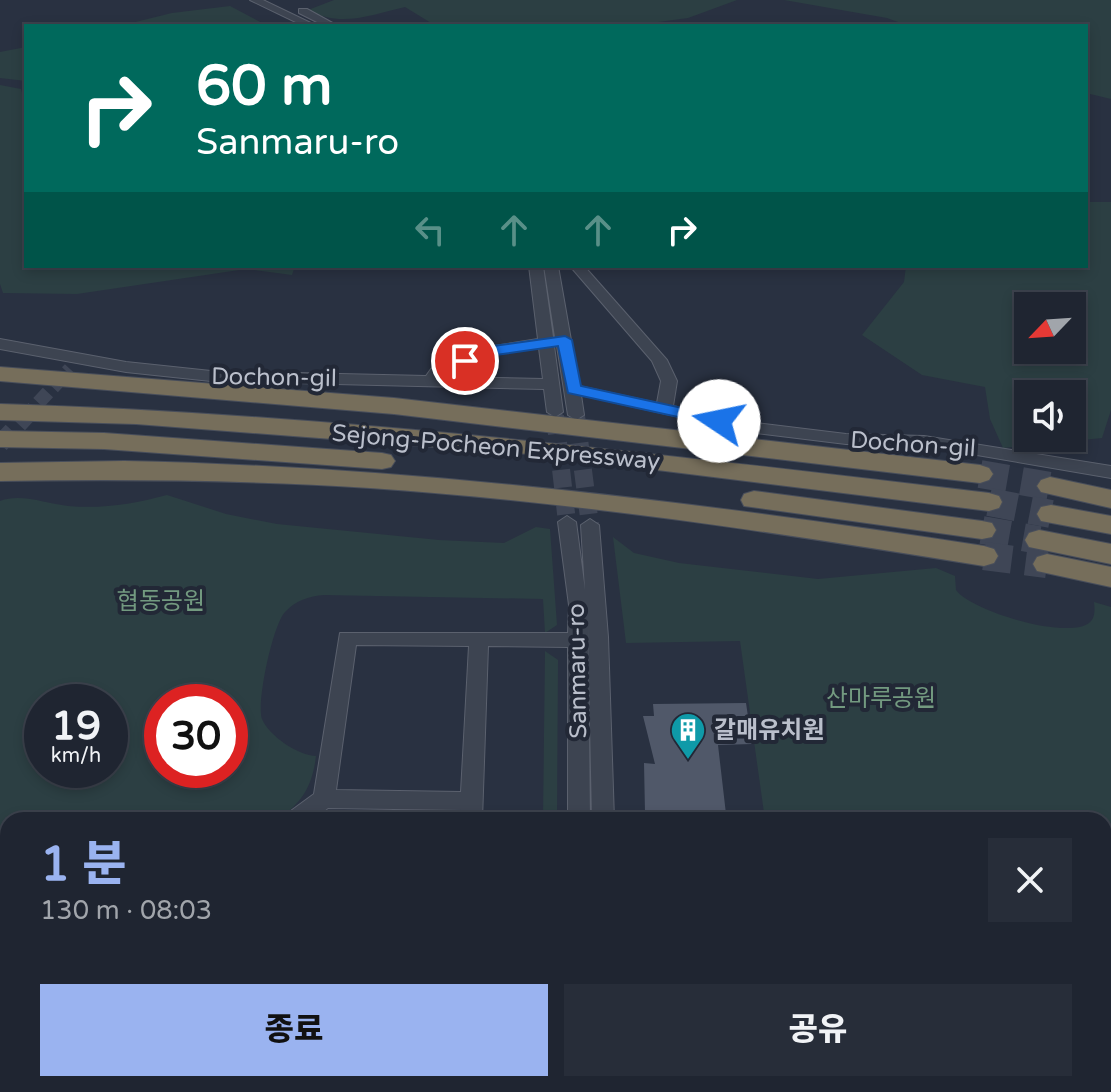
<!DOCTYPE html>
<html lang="ko">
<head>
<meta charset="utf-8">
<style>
  :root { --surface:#1f2531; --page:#272d39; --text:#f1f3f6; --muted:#a1a5ab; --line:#3c424d; --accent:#9ab3f0 }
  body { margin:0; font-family:"Varela Round","Noto Sans KR",sans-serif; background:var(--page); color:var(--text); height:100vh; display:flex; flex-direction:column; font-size:30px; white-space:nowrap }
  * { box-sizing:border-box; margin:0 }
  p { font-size:26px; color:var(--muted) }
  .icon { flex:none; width:44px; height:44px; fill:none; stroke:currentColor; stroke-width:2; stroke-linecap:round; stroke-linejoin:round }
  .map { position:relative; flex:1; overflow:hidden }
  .sheet { position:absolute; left:0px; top:812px; width:1112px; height:280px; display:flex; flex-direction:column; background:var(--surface); border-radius:24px 24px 0 0; box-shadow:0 4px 12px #0003,0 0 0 2px var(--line) }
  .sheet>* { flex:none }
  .guide { position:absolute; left:24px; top:24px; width:1064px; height:244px; border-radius:0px; box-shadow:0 4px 12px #0003,0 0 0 2px var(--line); background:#00695c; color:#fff; overflow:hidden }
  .needle { width:52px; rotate:245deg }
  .controls { position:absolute; left:1014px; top:292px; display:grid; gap:16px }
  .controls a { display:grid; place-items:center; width:72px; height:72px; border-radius:0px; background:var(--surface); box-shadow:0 4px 12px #0003,0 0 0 2px var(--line); font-size:40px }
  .speed { position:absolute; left:24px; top:684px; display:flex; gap:16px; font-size:40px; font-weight:700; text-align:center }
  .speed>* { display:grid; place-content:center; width:104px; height:104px; border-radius:50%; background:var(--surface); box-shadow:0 4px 12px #0003,0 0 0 2px var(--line); line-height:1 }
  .speed small { font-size:20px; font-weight:400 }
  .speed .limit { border:12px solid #d22; background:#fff; color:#111 }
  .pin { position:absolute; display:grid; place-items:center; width:68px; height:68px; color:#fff; margin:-34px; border:4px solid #fff; border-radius:50%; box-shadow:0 2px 8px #0007 }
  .me { position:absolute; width:88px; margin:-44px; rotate:281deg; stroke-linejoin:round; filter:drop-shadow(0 0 6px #0008) }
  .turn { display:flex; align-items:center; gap:28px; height:168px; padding:0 40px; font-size:36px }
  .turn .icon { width:104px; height:104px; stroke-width:2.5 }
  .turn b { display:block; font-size:56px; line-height:68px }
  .lanes { display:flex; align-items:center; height:76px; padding:0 40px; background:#0003; justify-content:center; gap:40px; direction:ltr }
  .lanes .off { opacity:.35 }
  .round { display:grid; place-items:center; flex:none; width:84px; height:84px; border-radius:0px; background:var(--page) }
  .overview { display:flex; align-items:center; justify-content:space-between; height:136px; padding:0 40px }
  h1 { font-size:48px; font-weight:800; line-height:60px; color:var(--accent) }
  .cta { display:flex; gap:16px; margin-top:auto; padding:16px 40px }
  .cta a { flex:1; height:92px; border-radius:0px; background:var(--accent); color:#111; font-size:32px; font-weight:800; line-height:92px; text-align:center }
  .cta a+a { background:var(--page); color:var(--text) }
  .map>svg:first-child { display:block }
</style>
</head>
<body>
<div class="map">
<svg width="1111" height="1092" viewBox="0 0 1111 1092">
  <rect width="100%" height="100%" fill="#293141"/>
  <g fill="#2c3f43" fill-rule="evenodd">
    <path d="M 334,0 L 737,0 L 688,18 L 629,26 L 436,26 L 405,7 C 370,15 341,28 308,10 Z"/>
    <path d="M 784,0 L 1111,0 L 1111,99 L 1086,93 L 1086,26 L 909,26 L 887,18 Z"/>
    <path d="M 230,6 L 264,24 L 119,26 L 172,13 Z"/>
    <path d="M 26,47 L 26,81 L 0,78 L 0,52 Z"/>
    <path d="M 0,85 L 21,89 L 26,111 L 26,266 L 295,266 L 292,275 L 246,269 L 77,294 L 3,293 L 0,284 Z"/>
    <path d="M 1086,202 L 1111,202 L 1111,410 L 1102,438 L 1003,448 L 990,419 L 985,387 L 922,375 L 862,335 L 904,282 L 906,266 L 1086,266 ZM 1028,306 L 1072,306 L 1072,350 L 1028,350 ZM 1028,394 L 1072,394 L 1072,438 L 1028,438 Z"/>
    <path d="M 167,495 L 226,514 L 277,524 L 439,540 L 504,543 L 536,527 L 550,529 L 557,625 L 545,633 L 543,599 L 324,595 C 309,596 295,601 285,612 C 273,624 256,703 262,719 C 269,736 299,756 316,756 C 312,787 303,801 278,820 L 8,820 L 8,907 L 0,907 L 0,501 C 22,493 46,504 68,506 C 103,509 133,504 167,495 ZM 42,702 L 110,702 L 110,770 L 42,770 ZM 162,702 L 230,702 L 230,770 L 162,770 Z"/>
    <path d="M 613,537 L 634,553 L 679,563 L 818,579 L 936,568 L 955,576 L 956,590 C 971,611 1067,640 1089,623 C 1095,619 1095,610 1094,602 L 1111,607 L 1111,1058 L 1104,1058 L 1104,820 L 765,820 L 740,641 L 626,643 Z"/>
    <path d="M 545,651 L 558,660 L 557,820 L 543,820 Z"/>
  </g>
  <path fill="#505869" d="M 746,703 L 752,744 L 718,745 L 726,814 L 645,813 L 644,763 L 655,764 L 643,716 L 654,716 L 653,704 Z"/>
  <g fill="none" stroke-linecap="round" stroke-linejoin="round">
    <g stroke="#3f4656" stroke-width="14" stroke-dasharray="14 7" stroke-linecap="butt">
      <path d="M 555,412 L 556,418"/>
      <path d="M 576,415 L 576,418"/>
      <path d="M 24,418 L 70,369"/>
    </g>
    <g stroke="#3f4656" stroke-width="18" stroke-dasharray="18 9" stroke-linecap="butt">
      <path d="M 555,416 L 567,522"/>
      <path d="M 576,416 L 590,525"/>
      <path d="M 0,444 L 26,416"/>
    </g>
    <g stroke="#3f4656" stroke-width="28" stroke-dasharray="28 14" stroke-linecap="butt">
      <path d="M 980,474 L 1050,486"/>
      <path d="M 989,502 L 1051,514"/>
      <path d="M 982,530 L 1039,540"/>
      <path d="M 984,556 L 1047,564"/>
    </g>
    <g stroke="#5b616e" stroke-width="2">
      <g id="minor">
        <path d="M 250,0 L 263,0 L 317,26 L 304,26 Z"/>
        <path d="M 299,9 L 307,9 L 338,26 L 325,26 L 299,13 Z"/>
        <path d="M 529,266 L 543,266 L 553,337 L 555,337 L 544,266 L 558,266 L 579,386 L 657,403 L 661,381 L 652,361 L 570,266 L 584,266 L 667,360 L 677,381 L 673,406 L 747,422 L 846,434 L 924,436 L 1111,466 L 1111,478 L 924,446 L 846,444 L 747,432 L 581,395 L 584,415 L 576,420 L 568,415 L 557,346 L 554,346 L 563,412 L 555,417 L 547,412 L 544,389 L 211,381 L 126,372 L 0,349 L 0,339 L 126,362 L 211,371 L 426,376 L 431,369 L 488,347 L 538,339 ZM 539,348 L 543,379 L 441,377 L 496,354 Z"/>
        <path d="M 567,516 L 576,522 L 585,590 L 581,525 L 590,519 L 599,525 L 608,637 L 614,820 L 592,820 L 588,627 L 590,820 L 568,820 L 568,647 L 488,646 L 482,820 L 460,820 L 461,810 L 328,808 L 313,820 L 285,820 L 288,813 L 314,794 L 340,633 L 568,633 L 569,605 L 558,522 ZM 356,645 L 469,646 L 461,792 L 336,790 Z"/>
        <rect x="0" y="1021" width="8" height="24"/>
        <rect x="575" y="1084" width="26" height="8"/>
        <path d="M 826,1084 L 920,1084 L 923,1092 L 829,1092 Z"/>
      </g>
    </g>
    <g stroke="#484e5b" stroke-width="2">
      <g id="highway">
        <path d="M 0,367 L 394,398 L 980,465 L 989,468 L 993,474 L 989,480 L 980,483 L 394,414 L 0,381 Z"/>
        <path d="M 0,404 C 332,414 659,454 989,493 L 999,496 L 1002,502 L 999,508 L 989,511 L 528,454 L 136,424 L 0,420 Z"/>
        <path d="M 0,431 L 104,433 L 382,453 L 391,455 L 395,461 L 391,467 L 382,469 L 104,449 L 0,447 Z"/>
        <path d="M 124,461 C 414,467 698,502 984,546 L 994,549 L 998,556 L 994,563 L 984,566 C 780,533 576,502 370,488 C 247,480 124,479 0,481 L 0,463 Z"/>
        <path d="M 1050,477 L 1111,490 L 1111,508 L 1041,492 L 1037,486 L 1041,480 Z"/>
        <path d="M 754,491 L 982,521 L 992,523 L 996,530 L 992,537 L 982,539 L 744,506 L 741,500 L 744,494 Z"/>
        <path d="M 1051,505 L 1111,516 L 1111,534 L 1041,521 L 1037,514 L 1041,507 Z"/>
        <path d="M 1039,530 L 1111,544 L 1111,564 L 1029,547 L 1025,540 L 1029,533 Z"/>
        <path d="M 1047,554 L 1111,567 L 1111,587 L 1037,571 L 1033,564 L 1037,557 Z"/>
      </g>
    </g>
    <use href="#minor" fill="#3d4451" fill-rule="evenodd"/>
    <use href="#highway" fill="#766e5b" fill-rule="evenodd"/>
  </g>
  <path fill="#1a73e8" stroke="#114b97" stroke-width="2" d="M 565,336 L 572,340 L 581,386 L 719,416 L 727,421 L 719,426 L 568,393 L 558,346 L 496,355 L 465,366 L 457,361 L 493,346 Z"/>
  <defs>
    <g id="building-pin" transform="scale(1.8)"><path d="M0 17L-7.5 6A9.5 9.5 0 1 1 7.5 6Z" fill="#0f9aa8" stroke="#222836"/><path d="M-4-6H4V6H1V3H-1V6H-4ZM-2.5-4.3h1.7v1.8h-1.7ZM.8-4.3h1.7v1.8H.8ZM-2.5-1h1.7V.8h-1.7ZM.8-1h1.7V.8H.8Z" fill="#fff"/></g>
  </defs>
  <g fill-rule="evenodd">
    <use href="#building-pin" x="688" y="730"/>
  </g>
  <g text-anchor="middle" stroke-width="8" stroke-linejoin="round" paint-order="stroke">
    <g font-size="24" fill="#babfcb" stroke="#222836">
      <text transform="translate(274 377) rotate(1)" y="8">Dochon-gil</text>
      <text transform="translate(913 444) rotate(4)" y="8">Dochon-gil</text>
      <text transform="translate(496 447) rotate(5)" y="8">Sejong-Pocheon Expressway</text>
      <text transform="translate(577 671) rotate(-91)" y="8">Sanmaru-ro</text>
    </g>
    <g font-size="24" fill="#739a80" stroke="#222836">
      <text x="161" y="609">협동공원</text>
      <text x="881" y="706">산마루공원</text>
    </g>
    <g font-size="24" font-weight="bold" fill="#babfcb" stroke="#222836" text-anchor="start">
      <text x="714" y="738">갈매유치원</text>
    </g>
  </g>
</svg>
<div class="controls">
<a><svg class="needle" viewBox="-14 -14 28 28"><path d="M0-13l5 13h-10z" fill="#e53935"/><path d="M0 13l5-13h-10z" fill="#a1a5ab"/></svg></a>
<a><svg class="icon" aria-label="sound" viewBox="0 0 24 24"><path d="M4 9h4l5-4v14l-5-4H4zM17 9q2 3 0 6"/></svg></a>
</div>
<div class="speed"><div>19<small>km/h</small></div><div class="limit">30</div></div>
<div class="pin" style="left:465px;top:361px;background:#d93025"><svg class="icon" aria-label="arrive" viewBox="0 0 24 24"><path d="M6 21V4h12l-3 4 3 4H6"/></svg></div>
<svg class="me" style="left:719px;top:421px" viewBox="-20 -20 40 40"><circle r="19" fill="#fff"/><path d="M0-13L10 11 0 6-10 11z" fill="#1a73e8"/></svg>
<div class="guide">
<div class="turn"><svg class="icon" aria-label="right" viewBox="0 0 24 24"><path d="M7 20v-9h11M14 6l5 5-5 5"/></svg><div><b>60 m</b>Sanmaru-ro</div></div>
<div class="lanes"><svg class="icon off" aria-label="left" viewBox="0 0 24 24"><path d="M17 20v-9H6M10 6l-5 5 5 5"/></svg><svg class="icon off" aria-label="ahead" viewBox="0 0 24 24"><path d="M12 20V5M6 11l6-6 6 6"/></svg><svg class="icon off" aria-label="ahead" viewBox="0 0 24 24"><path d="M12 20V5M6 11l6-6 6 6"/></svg><svg class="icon" aria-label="right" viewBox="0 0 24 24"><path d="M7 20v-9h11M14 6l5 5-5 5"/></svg></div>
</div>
<section class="sheet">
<div class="overview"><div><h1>1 분</h1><p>130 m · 08:03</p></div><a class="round"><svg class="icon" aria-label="close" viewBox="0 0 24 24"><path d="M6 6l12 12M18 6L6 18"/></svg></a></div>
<div class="cta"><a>종료</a><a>공유</a></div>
</section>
</div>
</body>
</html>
